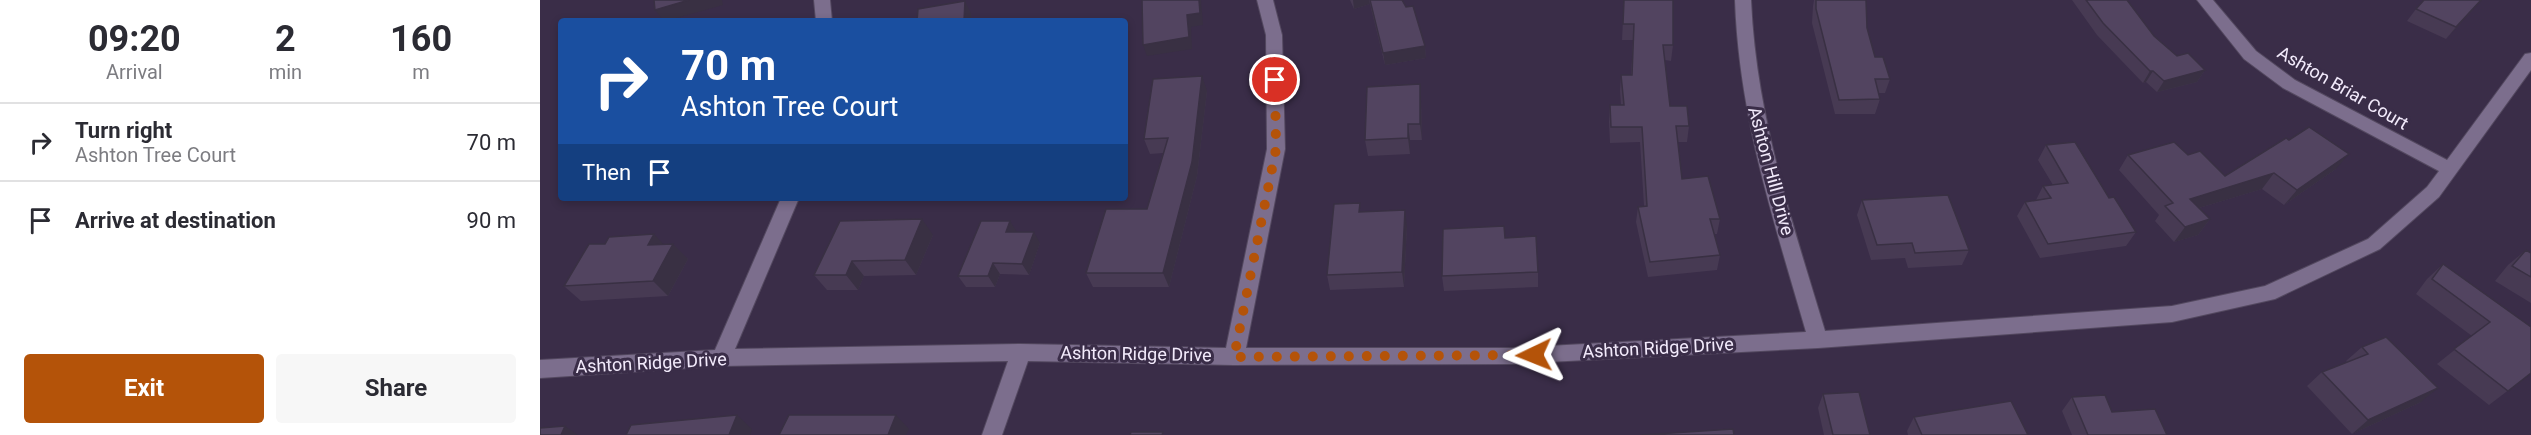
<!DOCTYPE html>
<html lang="en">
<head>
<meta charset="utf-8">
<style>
  :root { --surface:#fff; --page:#f7f7f7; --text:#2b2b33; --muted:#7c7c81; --line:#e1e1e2; --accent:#b45309 }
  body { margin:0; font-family:Roboto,sans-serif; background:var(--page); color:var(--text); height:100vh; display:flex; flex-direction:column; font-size:22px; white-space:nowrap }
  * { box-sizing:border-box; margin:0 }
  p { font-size:20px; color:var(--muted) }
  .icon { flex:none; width:33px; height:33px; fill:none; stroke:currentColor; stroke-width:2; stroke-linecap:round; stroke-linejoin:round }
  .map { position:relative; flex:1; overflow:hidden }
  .panel { display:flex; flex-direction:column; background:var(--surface); width:540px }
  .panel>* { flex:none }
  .top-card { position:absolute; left:18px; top:18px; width:570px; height:183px; border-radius:6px; box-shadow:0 3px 9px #0003; background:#1a4fa0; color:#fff; overflow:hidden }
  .pin { position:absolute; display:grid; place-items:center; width:51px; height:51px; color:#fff; margin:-26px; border:3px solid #fff; border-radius:50%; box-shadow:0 2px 6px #0007 }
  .me { position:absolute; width:66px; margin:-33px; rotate:268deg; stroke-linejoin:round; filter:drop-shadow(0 0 4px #0008) }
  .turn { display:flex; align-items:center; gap:21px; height:126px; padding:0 24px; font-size:27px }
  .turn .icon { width:78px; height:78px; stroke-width:2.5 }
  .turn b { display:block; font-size:42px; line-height:51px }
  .then { display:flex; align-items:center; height:57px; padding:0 24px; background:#0003; gap:12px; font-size:22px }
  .eta { display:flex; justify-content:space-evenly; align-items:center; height:102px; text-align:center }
  .eta b { font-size:36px; font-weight:700; line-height:42px }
  .action { display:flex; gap:12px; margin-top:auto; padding:12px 24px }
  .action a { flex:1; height:69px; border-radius:6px; background:var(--accent); color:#fff; font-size:24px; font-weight:700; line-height:69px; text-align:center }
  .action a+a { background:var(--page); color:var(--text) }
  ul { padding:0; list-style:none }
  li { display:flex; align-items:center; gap:18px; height:78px; padding:0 24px; border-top:2px solid var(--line) }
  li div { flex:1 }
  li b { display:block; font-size:22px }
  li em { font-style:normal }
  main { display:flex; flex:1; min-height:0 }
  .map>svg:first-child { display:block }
</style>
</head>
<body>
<main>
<section class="panel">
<div class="eta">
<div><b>09:20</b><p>Arrival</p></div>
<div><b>2</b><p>min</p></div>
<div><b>160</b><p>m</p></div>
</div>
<ul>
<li><svg class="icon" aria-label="right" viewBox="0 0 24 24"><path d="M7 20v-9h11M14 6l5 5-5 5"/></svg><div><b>Turn right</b><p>Ashton Tree Court</p></div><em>70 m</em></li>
<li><svg class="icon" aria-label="arrive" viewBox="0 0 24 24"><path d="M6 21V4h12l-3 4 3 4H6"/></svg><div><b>Arrive at destination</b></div><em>90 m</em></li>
</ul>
<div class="action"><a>Exit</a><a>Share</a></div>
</section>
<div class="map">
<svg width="1991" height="435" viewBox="0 0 1991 435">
  <rect width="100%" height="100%" fill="#3a2d48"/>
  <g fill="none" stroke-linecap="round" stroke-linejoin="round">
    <g stroke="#53485f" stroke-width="2">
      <g id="street">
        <path d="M 274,0 L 290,0 L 292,21 L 276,21 Z"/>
        <path d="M 717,0 L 733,0 L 742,35 L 745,149 L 706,348 L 971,348 L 1266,332 C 1234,221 1199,117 1195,0 L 1211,0 C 1216,116 1252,221 1285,331 L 1632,306 L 1725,286 L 1828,239 L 1887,187 L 1899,171 L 1743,88 L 1704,59 L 1657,0 L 1673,0 L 1716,51 L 1755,80 L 1907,160 L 1985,54 L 1991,53 L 1991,70 L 1899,197 L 1840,249 L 1735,299 L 1632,322 L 1278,348 L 971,364 L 694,365 L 488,361 L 462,435 L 442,435 L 468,361 L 181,366 L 0,378 L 0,360 L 175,350 L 241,198 L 259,198 L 195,349 L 481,344 L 686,348 L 727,149 L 726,35 Z"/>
      </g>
    </g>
    <use href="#street" fill="#7c6e8d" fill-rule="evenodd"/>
  </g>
  <g fill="#473a53">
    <path d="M 810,0 L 862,0 L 885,46 L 886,58 L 845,65 L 830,4 L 814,9 Z"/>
    <path d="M 1084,0 L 1133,45 L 1131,61 L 1125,60 L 1130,106 L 1149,126 L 1147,142 L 1138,142 L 1142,179 L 1180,219 L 1177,234 L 1174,234 L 1180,255 L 1177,270 L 1108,277 L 1096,222 L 1098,207 L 1104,206 L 1100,142 L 1070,143 L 1069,121 L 1070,105 L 1081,105 L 1080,91 L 1081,75 L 1091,75 L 1093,40 L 1082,40 Z"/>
    <path d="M 1274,0 L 1326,0 L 1327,28 L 1335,57 L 1350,79 L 1345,93 L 1339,93 L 1340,99 L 1335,114 L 1295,114 L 1272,23 L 1273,6 Z"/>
    <path d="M 1532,0 L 1587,0 L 1614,36 L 1637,56 L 1665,70 L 1657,82 L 1617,92 L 1606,82 L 1603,83 L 1557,35 Z"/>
    <path d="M 1937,5 L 1906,39 L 1867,21 L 1876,9 Z"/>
    <path d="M 667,91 L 657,176 L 629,287 L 553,287 L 546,273 L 607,209 L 623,153 L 610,154 L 604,139 Z"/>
    <path d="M 881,100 L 882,140 L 870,140 L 870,154 L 828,156 L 825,140 Z"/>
    <path d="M 1506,145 L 1569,198 L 1596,232 L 1586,246 L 1500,258 L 1477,216 L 1485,202 L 1496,200 L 1503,186 L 1513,185 L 1498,160 Z"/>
    <path d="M 1588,155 L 1648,155 L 1685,176 L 1796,169 L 1744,205 L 1722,189 L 1659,208 L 1670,219 L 1658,235 L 1634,242 L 1615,221 L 1619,215 L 1579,170 Z"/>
    <path d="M 1322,200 L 1429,250 L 1422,265 L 1368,268 L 1365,258 L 1331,260 L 1317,215 Z"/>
    <path d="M 821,212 L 867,226 L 864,287 L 790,290 L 787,275 Z"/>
    <path d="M 300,221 L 393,235 L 376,275 L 324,276 L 318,290 L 287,290 L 274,275 Z"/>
    <path d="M 477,232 L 500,243 L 489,275 L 460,274 L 455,287 L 426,287 L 418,276 Z"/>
    <path d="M 965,238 L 998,272 L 998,287 L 904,291 L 902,276 Z"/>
    <path d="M 124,244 L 148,259 L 128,296 L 41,301 L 24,286 Z"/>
    <path d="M 1986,250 L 1991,253 L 1991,303 L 1955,281 L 1968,265 Z"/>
    <path d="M 1903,264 L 1991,373 L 1949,405 L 1897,364 L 1932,336 L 1876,294 L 1887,279 Z"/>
    <path d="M 1822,347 L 1881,402 L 1812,434 L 1767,386 L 1782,372 L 1807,362 L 1806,361 Z"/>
    <path d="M 1283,394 L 1330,435 L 1284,435 L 1278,408 Z"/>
    <path d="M 1532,397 L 1572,412 L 1627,435 L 1532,435 L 1522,411 Z"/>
    <path d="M 1374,417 L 1488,435 L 1368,435 L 1367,431 Z"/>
  </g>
  <g fill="#393043">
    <path d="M 149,0 L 182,0 L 183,5 L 126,21 L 124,21 L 115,10 Z"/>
    <path d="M 659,0 L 661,0 L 663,25 L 651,27 L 652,49 L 607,56 L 603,45 L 647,15 Z"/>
    <path d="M 813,0 L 829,0 L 830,4 L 814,9 Z"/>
    <path d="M 1942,0 L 1937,5 L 1906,39 L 1916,27 Z"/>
    <path d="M 425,1 L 431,13 L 431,21 L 424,21 Z"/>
    <path d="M 885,46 L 886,58 L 845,65 L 843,53 Z"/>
    <path d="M 1665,70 L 1657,82 L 1617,92 L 1624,81 Z"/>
    <path d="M 1610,71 L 1613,71 L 1606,82 L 1603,83 Z"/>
    <path d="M 662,76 L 667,91 L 657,176 L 629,287 L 623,273 Z"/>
    <path d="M 880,84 L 881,100 L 882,140 L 880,124 Z"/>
    <path d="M 868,124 L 870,140 L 870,154 L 868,138 Z"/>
    <path d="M 1809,154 L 1796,169 L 1744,205 L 1757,190 Z"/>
    <path d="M 1734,173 L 1722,189 L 1639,214 L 1650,199 Z"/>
    <path d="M 129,198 L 144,198 L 131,201 Z"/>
    <path d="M 865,210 L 867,226 L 864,287 L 862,272 Z"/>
    <path d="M 382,219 L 393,235 L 376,275 L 365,260 Z"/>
    <path d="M 1670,219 L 1658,235 L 1634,242 L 1645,227 Z"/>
    <path d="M 470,221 L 477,232 L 466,232 Z"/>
    <path d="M 494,232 L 500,243 L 489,275 L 482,264 Z"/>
    <path d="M 114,234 L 129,250 L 108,245 Z"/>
    <path d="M 133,244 L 148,259 L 128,296 L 113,281 Z"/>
    <path d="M 312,261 L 324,276 L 318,290 L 306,275 Z"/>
    <path d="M 453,263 L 460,274 L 455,287 L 448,276 Z"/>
    <path d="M 1898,388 L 1881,402 L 1812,434 L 1828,420 Z"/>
    <path d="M 197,415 L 212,429 L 210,435 L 189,435 Z"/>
    <path d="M 356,415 L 369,429 L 366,435 L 348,435 Z"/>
    <path d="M 25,426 L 38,435 L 21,435 Z"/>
  </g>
  <g fill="#524460" stroke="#393043" stroke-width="1.5">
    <path d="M 114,0 L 149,0 L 115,10 Z"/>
    <path d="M 602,0 L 659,0 L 660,13 L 647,15 L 649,37 L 603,45 Z"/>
    <path d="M 830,0 L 862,0 L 866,7 L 873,6 L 885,46 L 843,53 Z"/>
    <path d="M 1084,0 L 1133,0 L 1133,45 L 1123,45 L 1130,106 L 1147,106 L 1149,126 L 1136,126 L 1142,179 L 1168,176 L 1180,219 L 1170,219 L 1180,255 L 1110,262 L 1098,207 L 1107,206 L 1102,127 L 1071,127 L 1070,105 L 1084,105 L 1081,75 L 1092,75 L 1094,24 L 1083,24 Z"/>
    <path d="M 1276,0 L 1326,0 L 1327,28 L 1335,57 L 1343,57 L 1350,79 L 1335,79 L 1340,99 L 1299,100 L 1276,9 Z"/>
    <path d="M 1546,0 L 1587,0 L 1614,36 L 1637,56 L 1648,53 L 1665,70 L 1624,81 L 1613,71 L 1610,71 L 1563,23 Z"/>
    <path d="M 1884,0 L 1941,0 L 1916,27 L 1876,9 Z"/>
    <path d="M 425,1 L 424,21 L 377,21 L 378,9 Z"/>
    <path d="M 662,76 L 652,162 L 623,273 L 546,273 L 566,209 L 607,209 L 628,138 L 604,139 L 613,79 Z"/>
    <path d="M 880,84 L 880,124 L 868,124 L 868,138 L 825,140 L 827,87 Z"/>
    <path d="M 1769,127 L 1809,154 L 1757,190 L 1734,173 L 1650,199 L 1670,219 L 1645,227 L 1625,206 L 1633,203 L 1588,155 L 1634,142 L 1648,155 L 1660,151 L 1685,176 L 1746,138 L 1749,140 Z"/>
    <path d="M 1535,142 L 1569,198 L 1574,197 L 1596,232 L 1508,244 L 1485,202 L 1511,198 L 1503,186 L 1528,183 L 1506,145 Z"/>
    <path d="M 1408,195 L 1429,250 L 1375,253 L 1372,243 L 1337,245 L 1322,200 Z"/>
    <path d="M 820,203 L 819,212 L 865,210 L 862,272 L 787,275 L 794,204 Z"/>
    <path d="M 382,219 L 365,260 L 312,261 L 306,275 L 274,275 L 300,221 Z"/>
    <path d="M 441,221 L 470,221 L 466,232 L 494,232 L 482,264 L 453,263 L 448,276 L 418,276 Z"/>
    <path d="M 964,226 L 965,238 L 996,236 L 998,272 L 902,276 L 903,229 Z"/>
    <path d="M 114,234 L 108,245 L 133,244 L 113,281 L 24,286 L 49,244 L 65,244 L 69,237 Z"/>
    <path d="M 1986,250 L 1991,253 L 1991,277 L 1972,266 Z"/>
    <path d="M 1903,264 L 1991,327 L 1991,373 L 1968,391 L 1914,349 L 1950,322 L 1892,279 Z"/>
    <path d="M 1846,337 L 1898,388 L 1828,420 L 1782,372 L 1828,354 L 1822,347 Z"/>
    <path d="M 1319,392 L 1330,435 L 1293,435 L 1283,394 Z"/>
    <path d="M 1565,395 L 1572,412 L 1615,409 L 1627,435 L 1548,435 L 1532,397 Z"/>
    <path d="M 1471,401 L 1488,435 L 1382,435 L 1374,417 Z"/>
    <path d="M 197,415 L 189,435 L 86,435 L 91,425 Z"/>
    <path d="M 249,415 L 356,415 L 348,435 L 239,435 Z"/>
    <path d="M 25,426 L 21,435 L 0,435 L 0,428 Z"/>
    <path d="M 1193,429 L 1194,435 L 1101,435 Z"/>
    <path d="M 591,432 L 623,432 L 622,435 L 590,435 Z"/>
  </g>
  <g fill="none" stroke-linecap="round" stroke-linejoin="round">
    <path stroke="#b45309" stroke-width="10" stroke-dasharray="0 18" d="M 735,80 L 736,149 L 694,357 L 994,355"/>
  </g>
  <g text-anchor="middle" stroke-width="6" stroke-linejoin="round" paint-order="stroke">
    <g font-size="18" fill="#f2eafb" stroke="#3a2d48">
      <text transform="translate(1803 88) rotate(30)" y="6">Ashton Briar Court</text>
      <text transform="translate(1231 171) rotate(75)" y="6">Ashton Hill Drive</text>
      <text transform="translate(1118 348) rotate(-3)" y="6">Ashton Ridge Drive</text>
      <text transform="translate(596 354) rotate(1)" y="6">Ashton Ridge Drive</text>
      <text transform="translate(111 363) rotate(-3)" y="6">Ashton Ridge Drive</text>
    </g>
  </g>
</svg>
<div class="pin" style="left:735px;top:80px;background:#d93025"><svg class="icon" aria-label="arrive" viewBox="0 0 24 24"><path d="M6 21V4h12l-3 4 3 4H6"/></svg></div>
<svg class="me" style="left:994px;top:355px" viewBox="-20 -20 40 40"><path d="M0-17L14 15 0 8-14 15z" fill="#b45309" stroke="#fff" stroke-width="4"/></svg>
<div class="top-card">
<div class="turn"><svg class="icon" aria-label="right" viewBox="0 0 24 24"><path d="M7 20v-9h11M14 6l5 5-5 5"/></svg><div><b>70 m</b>Ashton Tree Court</div></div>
<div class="then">Then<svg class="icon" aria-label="arrive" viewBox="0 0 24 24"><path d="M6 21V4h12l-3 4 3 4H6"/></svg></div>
</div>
</div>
</main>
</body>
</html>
